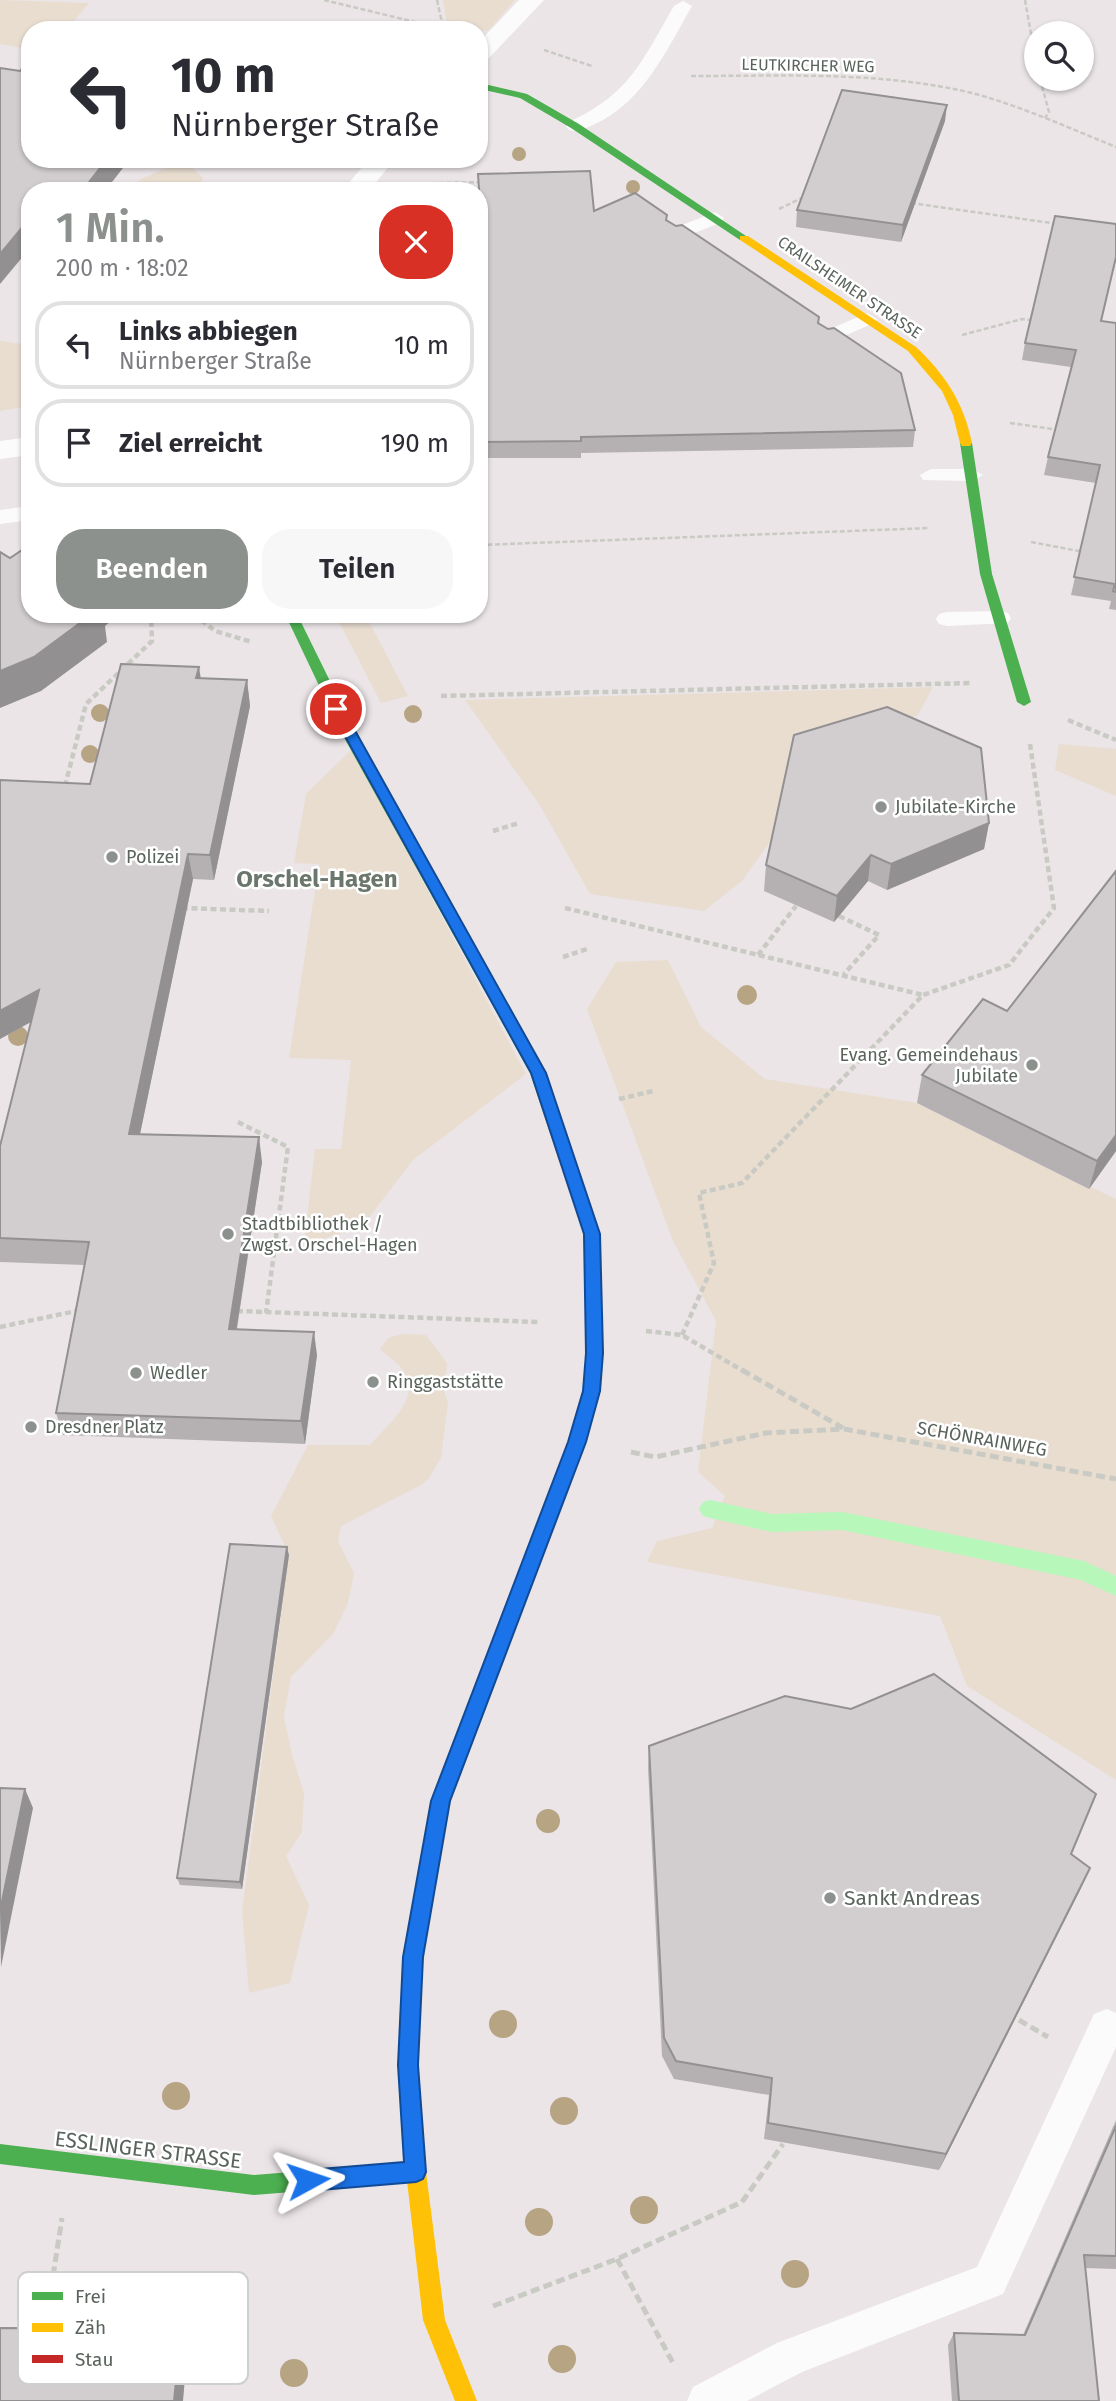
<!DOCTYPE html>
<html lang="de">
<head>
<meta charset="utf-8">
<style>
  :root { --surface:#fff; --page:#f7f7f7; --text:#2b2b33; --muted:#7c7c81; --line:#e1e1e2; --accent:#8d918d }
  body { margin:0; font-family:"Fira Sans",sans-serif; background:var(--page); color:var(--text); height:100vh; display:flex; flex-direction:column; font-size:26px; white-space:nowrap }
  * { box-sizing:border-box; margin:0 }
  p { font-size:23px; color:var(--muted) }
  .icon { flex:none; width:38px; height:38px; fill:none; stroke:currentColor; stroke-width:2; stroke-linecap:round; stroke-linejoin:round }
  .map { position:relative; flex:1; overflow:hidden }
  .drawer { position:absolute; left:21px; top:182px; width:467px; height:441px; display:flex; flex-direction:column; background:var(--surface); border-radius:28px; box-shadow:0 2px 5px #0004 }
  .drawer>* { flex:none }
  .guide { position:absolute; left:21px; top:21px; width:467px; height:147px; border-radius:28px; box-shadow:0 2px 5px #0004; background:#fff; color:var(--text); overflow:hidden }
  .fabs { position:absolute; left:1024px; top:21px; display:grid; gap:14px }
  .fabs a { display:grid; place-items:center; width:70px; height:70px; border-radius:50%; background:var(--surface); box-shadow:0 2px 5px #0004; font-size:35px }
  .pin { position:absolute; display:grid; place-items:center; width:60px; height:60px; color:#fff; margin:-30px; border:4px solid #fff; border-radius:50%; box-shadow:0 2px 7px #0007 }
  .me { position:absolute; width:77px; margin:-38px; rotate:85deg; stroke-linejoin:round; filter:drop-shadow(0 0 5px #0008) }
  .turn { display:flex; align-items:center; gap:24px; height:147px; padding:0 35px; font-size:32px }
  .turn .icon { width:91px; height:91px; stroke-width:2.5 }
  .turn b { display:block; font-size:49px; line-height:60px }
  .round { display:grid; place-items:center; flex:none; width:74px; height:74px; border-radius:28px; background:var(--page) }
  .summary { display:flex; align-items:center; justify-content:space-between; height:119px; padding:0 35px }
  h1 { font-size:42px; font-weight:600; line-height:52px; color:var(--accent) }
  .cta { display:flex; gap:14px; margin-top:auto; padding:14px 35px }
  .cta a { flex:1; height:80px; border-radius:28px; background:var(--accent); color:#fff; font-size:28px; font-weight:600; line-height:80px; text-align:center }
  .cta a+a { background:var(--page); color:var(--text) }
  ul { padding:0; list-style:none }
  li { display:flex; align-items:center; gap:21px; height:88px; margin:0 14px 10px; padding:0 21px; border:4px solid var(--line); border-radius:28px }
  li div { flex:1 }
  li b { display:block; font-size:26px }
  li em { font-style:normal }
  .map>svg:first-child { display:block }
</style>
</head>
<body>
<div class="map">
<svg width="1116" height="2401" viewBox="0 0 1116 2401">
  <rect width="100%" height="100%" fill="#ebe5e8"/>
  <g fill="#e9ddd0">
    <path d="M 0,0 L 89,3 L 66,30 L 30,30 L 30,49 L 0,44 Z"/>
    <path d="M 443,0 L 515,0 L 488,31 L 447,23 Z"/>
    <path d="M 184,160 L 203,178 L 196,191 L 132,191 L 141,179 Z"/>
    <path d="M 0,341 L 30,345 L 30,406 L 0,411 Z"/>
    <path d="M 335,614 L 365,614 L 408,696 L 381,703 Z"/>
    <path d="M 933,687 L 918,715 L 883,732 L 772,839 L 742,881 L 704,911 L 590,894 L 539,804 L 465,700 Z"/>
    <path d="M 1059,744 L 1116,749 L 1116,796 L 1055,770 Z"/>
    <path d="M 352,749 L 526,1074 L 413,1160 L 361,1228 L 304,1244 L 315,1149 L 341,1149 L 351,1060 L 289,1058 L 319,864 L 294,863 L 306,794 Z"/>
    <path d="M 668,960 L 701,1027 L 765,1079 L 917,1103 L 1116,1199 L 1116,1780 L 967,1686 L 940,1616 L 647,1562 L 657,1541 L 712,1528 L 725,1496 L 698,1472 L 716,1321 L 673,1241 L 587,1009 L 616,962 Z"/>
    <path d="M 402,1334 L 426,1335 L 447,1363 L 444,1391 L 448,1402 L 441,1458 L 429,1478 L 421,1485 L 341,1526 L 338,1541 L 354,1573 L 348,1603 L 333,1634 L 291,1677 L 284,1716 L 292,1755 L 304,1793 L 302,1832 L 286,1856 L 309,1905 L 290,1983 L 249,1993 L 242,1911 L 289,1555 L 271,1516 L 308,1445 L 370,1445 C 386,1426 422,1399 404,1372 C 399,1363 387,1356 380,1349 L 388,1338 Z"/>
  </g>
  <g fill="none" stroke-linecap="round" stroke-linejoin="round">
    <path fill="#b7f7ba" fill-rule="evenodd" d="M 710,1500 L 772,1514 L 842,1512 L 1084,1561 L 1116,1576 L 1116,1596 L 1081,1580 L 842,1530 L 772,1532 L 710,1518 L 703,1516 L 699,1509 L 703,1502 Z"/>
    <g stroke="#c9cac3" stroke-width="2.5" stroke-dasharray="5 2.5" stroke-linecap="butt">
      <path d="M 324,0 L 448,30"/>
      <path d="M 437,0 L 441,18 L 448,29"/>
      <path d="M 1025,0 L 1036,62"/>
      <path d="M 544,50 L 592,66"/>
      <path d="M 691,76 C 784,76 880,71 972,93 C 1021,106 1069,128 1116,147"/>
      <path d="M 1040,79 L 1049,112 L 1045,118"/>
      <path d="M 439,183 L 484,182"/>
      <path d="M 911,203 L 1058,224"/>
      <path d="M 779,209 L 806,196"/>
      <path d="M 962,335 L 1022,319 L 1035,321"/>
      <path d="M 1010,423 L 1060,430"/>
      <path d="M 1031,542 L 1084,552"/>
      <path d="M 480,545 L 930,528"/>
    </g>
    <g stroke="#c9cac3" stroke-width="4.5" stroke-dasharray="6 3.5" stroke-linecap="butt">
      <path d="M 194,614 L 215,631 L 252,642"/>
      <path d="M 441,696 L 970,683"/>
      <path d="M 1068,720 L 1116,740"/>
      <path d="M 65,786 L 86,704 L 152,641 L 151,614"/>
      <path d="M 493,831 L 519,823"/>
      <path d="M 182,908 L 269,911"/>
      <path d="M 565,908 L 923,995"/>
      <path d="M 839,916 L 879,935 L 844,974"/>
      <path d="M 758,955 L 796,906"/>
      <path d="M 563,957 L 587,949"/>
      <path d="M 619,1099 L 653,1091"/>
      <path d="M 238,1122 L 288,1147 L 266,1313"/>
      <path d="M 237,1311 L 538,1322"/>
      <path d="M 0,1327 L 81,1310"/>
      <path d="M 646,1331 L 682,1335 L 745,1372"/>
      <path d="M 682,1335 L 714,1263 L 699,1193 L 742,1183 L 923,995 L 1009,965 L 1054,908 L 1030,744"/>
    </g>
    <g stroke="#c9cac3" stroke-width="5" stroke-dasharray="9 4.5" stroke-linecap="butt">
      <path d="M 742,1370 L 843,1428"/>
      <path d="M 631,1452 L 655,1457 L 766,1433 L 844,1429 L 1116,1479"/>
      <path d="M 1019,2020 L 1048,2037"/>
      <path d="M 617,2259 L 673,2363"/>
      <path d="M 49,2302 L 62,2218"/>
      <path d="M 493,2306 L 617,2259 L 742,2202 L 783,2144"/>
    </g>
    <g fill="#fcfbfc" fill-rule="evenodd">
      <path d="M 683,1 L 692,6 C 666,51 644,101 595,124 C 586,128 579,132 569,130 L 566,126 L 569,122 C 630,94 642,61 674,6 Z"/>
      <path d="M 715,212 L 724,218 L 722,222 L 677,240 L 667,234 L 670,230 Z"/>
      <path d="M 867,313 L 877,319 L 874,323 L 828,343 L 818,337 L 821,333 Z"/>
      <path d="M 931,469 L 972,469 L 983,475 L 972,481 L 923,480 L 920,475 Z"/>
      <path d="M 30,506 L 30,520 L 0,524 L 0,510 Z"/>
      <path d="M 1000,611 L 1008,613 L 1011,618 L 1008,623 L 947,626 L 939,624 L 936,619 L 939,614 L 947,612 Z"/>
      <path d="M 1107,2009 L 1116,2013 L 1116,2047 L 1003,2294 L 802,2372 L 747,2401 L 687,2401 L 693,2387 L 777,2343 L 977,2267 L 1094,2014 Z"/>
    </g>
    <g fill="#fcfbfc" fill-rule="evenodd">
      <path d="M 519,0 L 544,0 L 488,59 L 480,61 L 480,41 Z"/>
      <path d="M 369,159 L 395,159 L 369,191 L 342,191 Z"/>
      <path d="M 30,437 L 30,455 L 0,459 L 0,441 Z"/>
    </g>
    <g fill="#4caf50" fill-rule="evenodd">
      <path d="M 480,83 L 527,94 L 579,124 L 749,238 L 740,240 L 571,128 L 520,98 L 480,89 Z"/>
      <path d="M 966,439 L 972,443 L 992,574 L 1031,702 L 1024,706 L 1017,702 L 980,574 L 960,443 Z"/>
      <path d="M 285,614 L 297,614 L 356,734 L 546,1073 L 570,1145 L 567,1149 L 562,1151 L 554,1145 L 530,1073 L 342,734 Z"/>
      <path d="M 554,1495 L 560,1498 L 563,1503 L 449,1801 L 423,1957 L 418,2060 L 415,2067 L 408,2070 L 401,2067 L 398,2060 L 403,1957 L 431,1801 L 545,1503 L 548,1498 Z"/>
      <path d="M 0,2144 L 254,2175 L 416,2162 L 423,2165 L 426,2172 L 423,2179 L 416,2182 L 254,2195 L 0,2164 Z"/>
    </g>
    <g fill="#ffc107" fill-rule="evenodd">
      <path d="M 740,236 L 748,236 L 916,347 C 945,374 964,403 972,443 L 970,446 L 962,446 L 960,443 L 953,415 L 942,391 L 908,351 L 740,240 Z"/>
      <path d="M 408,2050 L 415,2053 L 418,2060 L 426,2172 L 445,2320 L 477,2401 L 455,2401 L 423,2320 L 406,2172 L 398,2060 L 401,2053 Z"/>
    </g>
    <path fill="#c62828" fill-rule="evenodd" d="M 562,1139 L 570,1145 L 600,1234 L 602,1353 L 599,1391 L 586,1442 L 563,1503 L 560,1508 L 554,1511 L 548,1508 L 545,1503 L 568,1442 L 583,1391 L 586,1353 L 584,1234 L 554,1145 Z"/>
  </g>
  <g fill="#b7a483">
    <circle cx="519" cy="154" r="7"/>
    <circle cx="633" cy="187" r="7"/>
    <circle cx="100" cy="713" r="9"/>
    <circle cx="413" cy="714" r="9"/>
    <circle cx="90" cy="754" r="9"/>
    <circle cx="747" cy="995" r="10"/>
    <circle cx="18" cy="1036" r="10"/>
    <circle cx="548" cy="1821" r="12"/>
    <circle cx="503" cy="2024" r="14"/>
    <circle cx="176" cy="2096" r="14"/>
    <circle cx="564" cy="2111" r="14"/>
    <circle cx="644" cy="2210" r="14"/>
    <circle cx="539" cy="2222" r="14"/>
    <circle cx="795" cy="2274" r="14"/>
    <circle cx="562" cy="2359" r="14"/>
    <circle cx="294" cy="2373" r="14"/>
  </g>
  <g fill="#b5b1b3">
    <path d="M 945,121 L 901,242 L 796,227 L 797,210 Z"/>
    <path d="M 478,174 L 594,211 L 667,220 L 818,323 L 915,430 L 913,447 L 581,453 L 581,458 L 480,458 L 480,279 L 485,278 Z"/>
    <path d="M 1102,321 L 1116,323 L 1116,610 L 1109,609 L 1111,601 L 1071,595 L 1096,483 L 1044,475 L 1048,457 L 1071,367 L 1022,360 L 1025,343 Z"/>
    <path d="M 201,679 L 247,680 L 250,706 L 214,880 L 193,879 L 140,1134 L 262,1162 L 237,1329 L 317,1355 L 305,1444 L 63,1435 L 56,1413 L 84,1265 L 0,1262 L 0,1146 L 31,1022 L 0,1039 L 0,780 L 90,784 Z"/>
    <path d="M 989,823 L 984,849 L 887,890 L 868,881 L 834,922 L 764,891 L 766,865 Z"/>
    <path d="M 922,1075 L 1116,1151 L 1089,1189 L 917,1103 Z"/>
    <path d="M 289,1555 L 242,1889 L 180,1885 L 177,1878 Z"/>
    <path d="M 649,1746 L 1071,1854 L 1090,1868 L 1081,1888 L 939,2170 L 764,2139 L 769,2095 L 674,2079 L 662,2056 L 648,1768 Z"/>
    <path d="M 1116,2120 L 1116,2269 L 1085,2268 L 1099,2401 L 952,2401 L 948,2345 L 954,2333 L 1023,2335 Z"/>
  </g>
  <g fill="#939092">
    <path d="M 947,105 L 945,121 L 901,242 L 903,225 Z"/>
    <path d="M 107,159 L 130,159 L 105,191 L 82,191 Z"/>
    <path d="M 30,218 L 30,248 L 0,284 L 0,254 Z"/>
    <path d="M 90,614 L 112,614 L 113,619 L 105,626 L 107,642 L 41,691 L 0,708 L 0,671 Z"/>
    <path d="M 199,667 L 203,692 L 196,678 Z"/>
    <path d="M 247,680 L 250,706 L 214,880 L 210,855 Z"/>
    <path d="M 989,823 L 984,849 L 887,890 L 891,864 Z"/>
    <path d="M 188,854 L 193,879 L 135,1158 L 129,1134 Z"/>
    <path d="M 871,855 L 868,881 L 834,922 L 837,896 Z"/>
    <path d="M 39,990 L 45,1014 L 0,1039 L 0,1011 Z"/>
    <path d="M 1116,1135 L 1116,1151 L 1089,1189 L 1097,1161 Z"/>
    <path d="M 259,1137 L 262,1162 L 233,1352 L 229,1329 Z"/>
    <path d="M 314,1332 L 317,1355 L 305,1444 L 301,1421 Z"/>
    <path d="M 287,1547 L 289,1555 L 242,1889 L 240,1882 Z"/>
    <path d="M 25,1789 L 33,1808 L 1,1967 L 0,1911 Z"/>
    <path d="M 1090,1868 L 1081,1888 L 939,2170 L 946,2154 Z"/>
    <path d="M 181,2329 L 188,2344 L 183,2401 L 174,2401 Z"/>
  </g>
  <g fill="#d2ced0" stroke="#939092" stroke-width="2">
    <path d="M 24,66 L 30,67 L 30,159 L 107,159 L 82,191 L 30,191 L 30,218 L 0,254 L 0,68 L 20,71 Z"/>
    <path d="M 842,90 L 947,105 L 903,225 L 797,210 Z"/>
    <path d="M 590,171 L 594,211 L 635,193 L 667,215 L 666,220 L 676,226 L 682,225 L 819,317 L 818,323 L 828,329 L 834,328 L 901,373 L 915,430 L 581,437 L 581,441 L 480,442 L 480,279 L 485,278 L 478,174 Z"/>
    <path d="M 1055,216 L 1116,224 L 1116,257 L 1101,321 L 1116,323 L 1116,592 L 1113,591 L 1115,584 L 1074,577 L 1100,465 L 1048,457 L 1076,350 L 1025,343 Z"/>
    <path d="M 28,546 L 30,546 L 30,614 L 92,614 L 34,657 L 0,671 L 0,552 L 10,558 Z"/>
    <path d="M 121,664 L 199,667 L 196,678 L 247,680 L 210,855 L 188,854 L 129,1134 L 259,1137 L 229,1329 L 314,1332 L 301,1421 L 56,1413 L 89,1242 L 0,1238 L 0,1146 L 39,990 L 0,1011 L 0,780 L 90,784 Z"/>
    <path d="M 887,707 L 981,748 L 989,823 L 891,864 L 871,855 L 837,896 L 766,865 L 794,735 Z"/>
    <path d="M 1116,871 L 1116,1135 L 1097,1161 L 922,1075 L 983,999 L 1007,1011 Z"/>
    <path d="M 230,1544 L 287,1547 L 240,1882 L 177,1878 Z"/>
    <path d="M 934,1674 L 1096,1794 L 1071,1854 L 1090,1868 L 946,2154 L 768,2123 L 772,2078 L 676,2061 L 664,2038 L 649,1746 L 785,1696 L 851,1709 Z"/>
    <path d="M 0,1788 L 25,1789 L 0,1911 Z"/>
    <path d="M 1116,2126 L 1116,2256 L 1084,2255 L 1099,2401 L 959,2401 L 954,2333 L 1025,2335 Z"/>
    <path d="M 0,2328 L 181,2329 L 174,2401 L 0,2401 Z"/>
  </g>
  <path fill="#1a73e8" stroke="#114b97" stroke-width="2" d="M 336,705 L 343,709 L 546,1073 L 600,1234 L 603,1353 L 600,1391 L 586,1442 L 450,1801 L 423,1957 L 418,2065 L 426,2172 L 423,2179 L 416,2182 L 308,2191 L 301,2188 L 297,2180 L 301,2173 L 308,2170 L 404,2162 L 398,2065 L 403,1957 L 431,1801 L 568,1442 L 583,1391 L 586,1353 L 584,1234 L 531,1073 L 330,709 Z"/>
  <g fill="#8d918d" stroke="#fff" stroke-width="2.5">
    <circle cx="881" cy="807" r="7"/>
    <circle cx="112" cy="857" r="7"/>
    <circle cx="1032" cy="1065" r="7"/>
    <circle cx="228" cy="1234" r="7"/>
    <circle cx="136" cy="1373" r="7"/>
    <circle cx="373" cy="1382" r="7"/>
    <circle cx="31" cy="1427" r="7"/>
    <circle cx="830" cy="1898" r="7"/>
  </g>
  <g text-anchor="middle" stroke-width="5" stroke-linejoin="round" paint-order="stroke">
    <g font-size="16" fill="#5a645c" stroke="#fff">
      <text transform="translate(808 65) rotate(1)" y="6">LEUTKIRCHER WEG</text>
      <text transform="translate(850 287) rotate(34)" y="6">CRAILSHEIMER STRASSE</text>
    </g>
    <g font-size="18" fill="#5a645c" stroke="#fff" text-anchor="start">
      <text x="895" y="813">Jubilate-Kirche</text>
      <text x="126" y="863">Polizei</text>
      <text x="1018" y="1061" text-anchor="end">Evang. Gemeindehaus<tspan x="1018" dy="21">Jubilate</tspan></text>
      <text x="242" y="1230">Stadtbibliothek /<tspan x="242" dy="21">Zwgst. Orschel-Hagen</tspan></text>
      <text x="150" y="1379">Wedler</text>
      <text x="387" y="1388">Ringgaststätte</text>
      <text x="45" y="1433">Dresdner Platz</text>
    </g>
    <g font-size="18" fill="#5a645c" stroke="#fff">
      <text transform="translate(982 1439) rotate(10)" y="6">SCHÖNRAINWEG</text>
    </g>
    <g font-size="21" fill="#5a645c" stroke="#fff" text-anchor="start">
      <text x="844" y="1905">Sankt Andreas</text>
    </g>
    <g font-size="21" fill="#5a645c" stroke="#fff">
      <text transform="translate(148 2150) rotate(7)" y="7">ESSLINGER STRASSE</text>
    </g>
    <g font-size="24" font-weight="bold" fill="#6b766d" stroke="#fff">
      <text x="317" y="887">Orschel-Hagen</text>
    </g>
  </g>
  <rect x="18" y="2272" width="230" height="112" rx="10" fill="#fff" stroke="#ced0ce" stroke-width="2"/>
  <rect x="32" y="2292" width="31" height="8" fill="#4caf50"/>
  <rect x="32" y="2323" width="31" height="9" fill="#ffc107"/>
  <rect x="32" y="2355" width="31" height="8" fill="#c62828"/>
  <g font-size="19" fill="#5a645c">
    <text x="75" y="2303">Frei</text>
    <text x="75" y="2334">Zäh</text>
    <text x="75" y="2366">Stau</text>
  </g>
</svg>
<div class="fabs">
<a><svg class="icon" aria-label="search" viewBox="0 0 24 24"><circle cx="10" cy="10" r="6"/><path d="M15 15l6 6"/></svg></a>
</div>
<div class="pin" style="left:336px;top:709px;background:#d93025"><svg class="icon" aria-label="arrive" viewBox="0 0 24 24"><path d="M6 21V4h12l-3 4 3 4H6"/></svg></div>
<svg class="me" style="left:308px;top:2180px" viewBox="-20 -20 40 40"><path d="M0-17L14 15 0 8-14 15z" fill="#1a73e8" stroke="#fff" stroke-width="4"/></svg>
<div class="guide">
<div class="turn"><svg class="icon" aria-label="left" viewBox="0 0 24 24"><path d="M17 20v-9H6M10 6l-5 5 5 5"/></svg><div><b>10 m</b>Nürnberger Straße</div></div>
</div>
<section class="drawer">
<div class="summary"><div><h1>1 Min.</h1><p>200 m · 18:02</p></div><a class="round" style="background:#d93025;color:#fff"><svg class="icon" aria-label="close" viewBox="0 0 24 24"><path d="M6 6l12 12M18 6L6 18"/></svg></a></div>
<ul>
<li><svg class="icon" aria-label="left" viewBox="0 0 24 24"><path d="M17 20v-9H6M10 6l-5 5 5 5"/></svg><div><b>Links abbiegen</b><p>Nürnberger Straße</p></div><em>10 m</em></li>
<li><svg class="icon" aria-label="arrive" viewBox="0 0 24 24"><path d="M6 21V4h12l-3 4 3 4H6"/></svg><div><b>Ziel erreicht</b></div><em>190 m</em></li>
</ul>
<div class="cta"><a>Beenden</a><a>Teilen</a></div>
</section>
</div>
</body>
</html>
